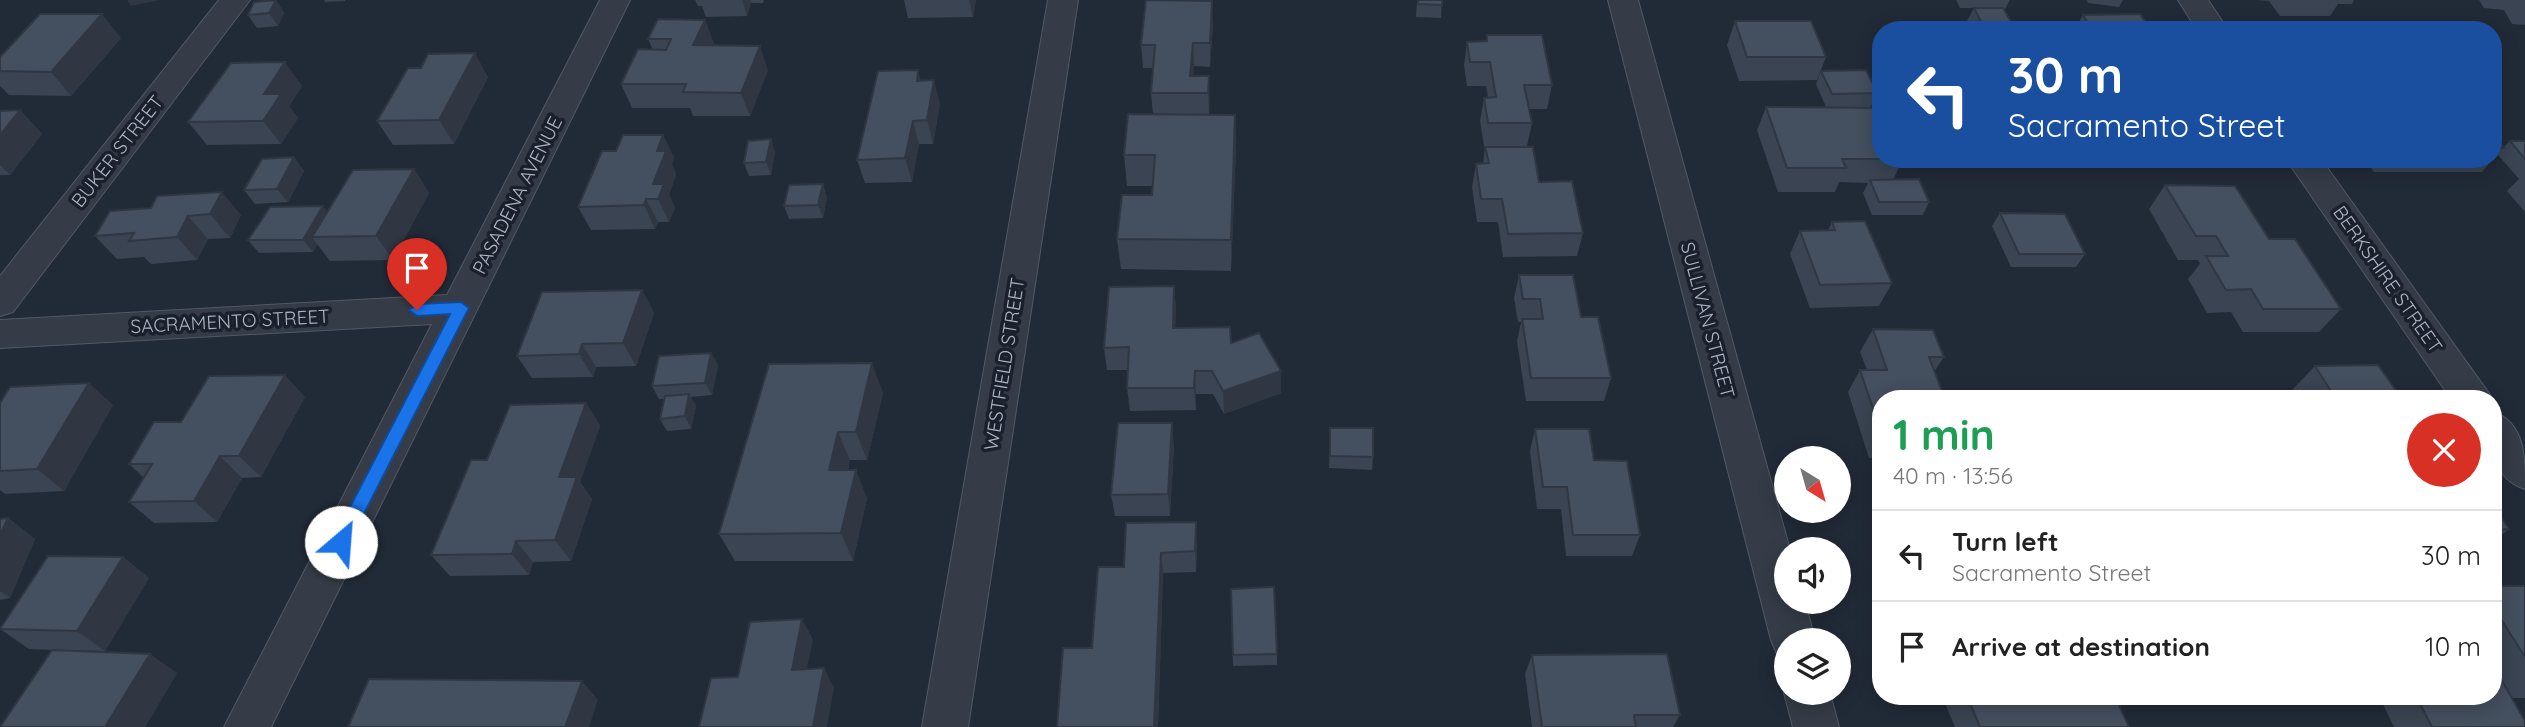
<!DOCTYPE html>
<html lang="en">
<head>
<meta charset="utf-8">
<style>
  :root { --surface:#fff; --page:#f2f2f2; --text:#222; --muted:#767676; --line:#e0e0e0 }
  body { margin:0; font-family:Quicksand,sans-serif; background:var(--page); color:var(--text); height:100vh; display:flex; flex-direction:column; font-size:26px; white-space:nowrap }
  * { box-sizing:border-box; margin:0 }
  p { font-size:23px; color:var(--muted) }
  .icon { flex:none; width:38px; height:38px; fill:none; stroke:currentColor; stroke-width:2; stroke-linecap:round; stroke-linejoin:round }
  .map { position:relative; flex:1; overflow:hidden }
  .side { position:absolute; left:1872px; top:390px; width:630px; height:315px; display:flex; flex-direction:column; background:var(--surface); border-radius:28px; box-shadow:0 4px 18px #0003 }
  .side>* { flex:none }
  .banner { position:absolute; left:1872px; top:21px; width:630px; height:147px; border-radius:28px; box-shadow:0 4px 18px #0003; background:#1a4fa0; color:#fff; overflow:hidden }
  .needle { width:46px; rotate:143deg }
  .tools { position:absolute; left:1774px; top:446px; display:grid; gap:14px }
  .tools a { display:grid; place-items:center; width:77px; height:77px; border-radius:50%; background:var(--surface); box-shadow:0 4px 18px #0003; font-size:35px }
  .pin { position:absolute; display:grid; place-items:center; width:60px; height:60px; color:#fff; margin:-72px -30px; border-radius:50% 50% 50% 0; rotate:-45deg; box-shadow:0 0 7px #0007 }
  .pin .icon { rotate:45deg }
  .me { position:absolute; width:77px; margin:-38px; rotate:27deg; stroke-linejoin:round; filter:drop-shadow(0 0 5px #0008) }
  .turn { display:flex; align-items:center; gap:24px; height:147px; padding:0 21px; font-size:32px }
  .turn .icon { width:91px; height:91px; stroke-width:2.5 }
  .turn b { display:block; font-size:49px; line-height:60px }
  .round { display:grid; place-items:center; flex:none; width:74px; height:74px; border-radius:37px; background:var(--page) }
  .overview { display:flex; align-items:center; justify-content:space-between; height:119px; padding:0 21px }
  h1 { font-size:42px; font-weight:700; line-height:52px; color:#1e9e55 }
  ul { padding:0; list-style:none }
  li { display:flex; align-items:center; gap:21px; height:91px; padding:0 21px; border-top:2px solid var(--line) }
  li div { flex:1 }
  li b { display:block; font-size:26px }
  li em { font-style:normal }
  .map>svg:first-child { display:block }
</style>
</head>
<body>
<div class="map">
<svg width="2525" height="727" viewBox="0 0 2525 727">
  <rect width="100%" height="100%" fill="#212a37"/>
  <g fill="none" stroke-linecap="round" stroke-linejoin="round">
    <g stroke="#525965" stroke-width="2">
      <g id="street">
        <path d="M 219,0 L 250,0 L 13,312 L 0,316 L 0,276 Z"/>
        <path d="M 600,0 L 630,0 L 271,727 L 224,727 L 432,324 L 0,348 L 0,320 L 447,295 Z"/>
        <path d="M 1048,0 L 1078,0 L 968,727 L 922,727 Z"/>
        <path d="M 1608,0 L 1638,0 L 1790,550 L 1787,550 L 1787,602 L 1805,602 L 1815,640 L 1787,640 L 1787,658 L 1777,654 L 1771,640 Z"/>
        <path d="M 2178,0 L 2208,0 L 2228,30 L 2197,30 Z"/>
        <path d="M 2286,159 L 2321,159 L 2493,399 L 2451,399 Z"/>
        <path d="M 2494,412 C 2525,424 2525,456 2525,489 C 2489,477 2493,444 2494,412 Z"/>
        <path d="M 1787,687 L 1787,693 L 1830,693 L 1839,727 L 1793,727 L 1784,693 Z"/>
      </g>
    </g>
    <use href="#street" fill="#353c47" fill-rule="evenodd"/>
  </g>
  <g fill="#3a4452">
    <path d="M 276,0 L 284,13 L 278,26 L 257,28 L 248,15 Z"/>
    <path d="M 324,0 L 345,0 L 345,1 L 325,2 Z"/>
    <path d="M 695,0 L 764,0 L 763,3 L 751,3 L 747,16 L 706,17 L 702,6 L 698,6 Z"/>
    <path d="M 904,0 L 976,0 L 973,17 L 908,18 Z"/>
    <path d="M 1417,0 L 1442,0 L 1441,18 L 1416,17 Z"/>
    <path d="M 1956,0 L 2010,0 L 2005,9 L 2004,9 L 2016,30 L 1972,30 L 1967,21 L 1974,8 L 1960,8 Z"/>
    <path d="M 2087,0 L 2123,0 L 2119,7 L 2088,3 Z"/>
    <path d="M 2257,0 L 2354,0 L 2352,4 L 2338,4 L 2330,16 L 2280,16 L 2269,1 Z"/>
    <path d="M 2479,0 L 2525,0 L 2525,25 L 2512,24 L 2504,10 L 2484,8 Z"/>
    <path d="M 2083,15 L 2151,30 L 2074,30 Z"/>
    <path d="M 705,20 L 714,44 L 713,46 L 768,70 L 750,116 L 693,116 L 690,108 L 632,108 L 621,84 L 653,50 L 648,39 Z"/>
    <path d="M 1735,21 L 1826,57 L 1817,80 L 1739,81 L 1727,45 Z"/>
    <path d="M 1213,24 L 1210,67 L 1194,66 L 1193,76 L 1209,76 L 1209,115 L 1235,115 L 1236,146 L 1231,271 L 1121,269 L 1117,239 L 1152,195 L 1153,186 L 1127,186 L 1124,155 L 1153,114 L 1151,93 L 1153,68 L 1143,68 L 1141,45 Z"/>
    <path d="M 1487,35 L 1552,85 L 1547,109 L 1529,109 L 1532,123 L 1527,146 L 1484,146 L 1480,121 L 1484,98 L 1488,97 L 1486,86 L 1467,86 L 1464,65 L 1467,42 L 1486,41 Z"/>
    <path d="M 121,38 L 71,96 L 9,95 L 0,86 L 0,57 Z"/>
    <path d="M 1821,71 L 1877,93 L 1871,107 L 1841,107 L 1903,159 L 1893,180 L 1929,202 L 1923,215 L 1872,215 L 1863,193 L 1868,183 L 1839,182 L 1835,192 L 1778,192 L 1757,130 L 1766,107 L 1826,107 L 1816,84 Z"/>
    <path d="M 488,77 L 454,144 L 393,145 L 377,121 Z"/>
    <path d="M 921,81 L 940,104 L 933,144 L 919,144 L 912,182 L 865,183 L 857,160 Z"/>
    <path d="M 302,86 L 289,106 L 298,118 L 281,144 L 207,145 L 188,122 Z"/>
    <path d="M 20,110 L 42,134 L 10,175 L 0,175 L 0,111 Z"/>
    <path d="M 663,135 L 674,158 L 672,164 L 676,174 L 669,195 L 675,208 L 669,222 L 658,222 L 655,229 L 591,230 L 578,207 L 616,151 Z"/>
    <path d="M 2494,136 L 2504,147 L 2510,141 L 2525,141 L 2525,212 L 2507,191 L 2519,179 L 2498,155 L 2494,159 Z"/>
    <path d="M 771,139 L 775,152 L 771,175 L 749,176 L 744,163 Z"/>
    <path d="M 1485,147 L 1539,182 L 1583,233 L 1577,256 L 1503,257 L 1498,222 L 1477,222 L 1472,187 L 1476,164 L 1483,163 Z"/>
    <path d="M 294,157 L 304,171 L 288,202 L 255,204 L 244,190 Z"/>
    <path d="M 2364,159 L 2493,159 L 2482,172 L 2374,172 Z"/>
    <path d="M 414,169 L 429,193 L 393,260 L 330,261 L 317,244 L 313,252 L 259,253 L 248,240 L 323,206 L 327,212 Z"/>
    <path d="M 2165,185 L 2269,239 L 2341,309 L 2319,332 L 2243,332 L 2231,312 L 2207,313 L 2188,279 L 2200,264 L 2198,260 L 2178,260 L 2149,209 Z"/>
    <path d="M 827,197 L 823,218 L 789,219 L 784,206 Z"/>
    <path d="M 151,208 L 241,215 L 230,238 L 208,239 L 197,260 L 151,264 L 144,257 L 117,259 L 95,236 Z"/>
    <path d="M 2000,213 L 2085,254 L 2076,267 L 2011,267 L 1992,226 Z"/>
    <path d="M 1832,222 L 1892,283 L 1879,306 L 1810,308 L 1790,254 L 1800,231 L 1828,230 Z"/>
    <path d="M 1519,275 L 1581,317 L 1611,378 L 1604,401 L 1526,401 L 1517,341 L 1521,322 L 1518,322 L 1514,298 Z"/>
    <path d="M 1174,286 L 1176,309 L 1175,328 L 1231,343 L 1281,393 L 1224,414 L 1213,394 L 1196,394 L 1196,410 L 1130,411 L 1127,388 L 1128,370 L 1107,370 L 1104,348 Z"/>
    <path d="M 642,290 L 654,313 L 636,366 L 596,367 L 593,377 L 532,378 L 517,356 Z"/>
    <path d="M 1873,329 L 1944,357 L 1934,372 L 1881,399 L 1881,458 L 1869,458 L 1848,392 L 1860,370 L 1867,370 L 1860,352 Z"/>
    <path d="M 711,353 L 718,365 L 712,395 L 691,397 L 696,406 L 691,429 L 667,431 L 660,419 L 664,399 L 659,399 L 652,386 Z"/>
    <path d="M 2315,366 L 2402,399 L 2299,399 L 2293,389 Z"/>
    <path d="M 883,393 L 867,460 L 850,460 L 848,470 L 867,498 L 853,561 L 735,561 L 719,534 Z"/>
    <path d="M 305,397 L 261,477 L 242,478 L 217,522 L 154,523 L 129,502 L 144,478 L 129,464 L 181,422 Z"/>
    <path d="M 0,403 L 113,405 L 64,491 L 5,494 L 0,490 Z"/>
    <path d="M 586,403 L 600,426 L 580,482 L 592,499 L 571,561 L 533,562 L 529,575 L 450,576 L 431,555 L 487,460 Z"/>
    <path d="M 1330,428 L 1373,457 L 1372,470 L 1329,468 Z"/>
    <path d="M 1535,429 L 1594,460 L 1640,535 L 1632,556 L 1566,556 L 1561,509 L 1537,509 L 1530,451 Z"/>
    <path d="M 1174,445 L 1170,516 L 1115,516 L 1111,495 Z"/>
    <path d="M 2494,507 L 2509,529 L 2494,541 Z"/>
    <path d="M 8,518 L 35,539 L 10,598 L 0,600 L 0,519 Z"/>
    <path d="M 1126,523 L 1197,543 L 1196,572 L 1163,573 L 1158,727 L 1057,727 L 1092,648 L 1124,567 Z"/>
    <path d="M 123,557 L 149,578 L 105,651 L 55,650 L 177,673 L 145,727 L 0,727 L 52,650 L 29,649 L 0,629 Z"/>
    <path d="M 2494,586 L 2525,586 L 2525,698 L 2512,698 L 2525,727 L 2394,727 L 2379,696 L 2494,696 Z"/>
    <path d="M 1231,589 L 1277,654 L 1277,665 L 1233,666 Z"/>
    <path d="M 1532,655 L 1680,715 L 1673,727 L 1532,727 L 1525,674 Z"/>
    <path d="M 1949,696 L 2081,696 L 2129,727 L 1955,727 L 1944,701 Z"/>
  </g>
  <g fill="#303742">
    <path d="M 127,0 L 160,0 L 131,6 Z"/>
    <path d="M 276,0 L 284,13 L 278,26 L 269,13 Z"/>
    <path d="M 742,0 L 750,0 L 751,3 L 747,16 Z"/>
    <path d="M 969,0 L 976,0 L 973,17 Z"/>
    <path d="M 1212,1 L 1213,24 L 1210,67 L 1210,43 Z"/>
    <path d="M 102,14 L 121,38 L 71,96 L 51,72 Z"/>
    <path d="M 705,20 L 714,44 L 703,69 L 693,45 Z"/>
    <path d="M 1193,43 L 1194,66 L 1192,93 L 1190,76 Z"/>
    <path d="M 760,46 L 768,70 L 750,116 L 741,93 Z"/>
    <path d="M 475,53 L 488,77 L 454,144 L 439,120 Z"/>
    <path d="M 285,62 L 302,86 L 289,106 L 298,118 L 281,144 L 263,121 L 264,94 Z"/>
    <path d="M 918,70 L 924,94 L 917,81 Z"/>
    <path d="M 1209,76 L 1210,100 L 1209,117 L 1208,93 Z"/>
    <path d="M 934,80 L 940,104 L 933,144 L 927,120 Z"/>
    <path d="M 20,110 L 42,134 L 10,175 L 0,165 L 0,135 Z"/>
    <path d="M 1235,115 L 1236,146 L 1231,271 L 1231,240 Z"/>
    <path d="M 913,121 L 919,144 L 912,182 L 905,158 Z"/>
    <path d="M 663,135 L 674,158 L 672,164 L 676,174 L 669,195 L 675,208 L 669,222 L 658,199 L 653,184 L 657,151 Z"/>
    <path d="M 771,139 L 775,152 L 771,175 L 766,162 Z"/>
    <path d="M 294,157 L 304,171 L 288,202 L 277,189 Z"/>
    <path d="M 414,169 L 429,193 L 393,260 L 376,236 Z"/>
    <path d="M 823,184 L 827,197 L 823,218 L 818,205 Z"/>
    <path d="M 222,192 L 241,215 L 230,238 L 210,214 Z"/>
    <path d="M 646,199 L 658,222 L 655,229 L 644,205 Z"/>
    <path d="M 323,206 L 332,219 L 312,237 L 317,244 L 313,252 L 303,240 Z"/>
    <path d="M 188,216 L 208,239 L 197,260 L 177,237 Z"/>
    <path d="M 1174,286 L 1176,309 L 1174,351 L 1173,328 Z"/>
    <path d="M 642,290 L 654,313 L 636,366 L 623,343 Z"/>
    <path d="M 582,344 L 596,367 L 593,377 L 579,354 Z"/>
    <path d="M 711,353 L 718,365 L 712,395 L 705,383 Z"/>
    <path d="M 872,363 L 883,393 L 867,460 L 856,432 Z"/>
    <path d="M 1195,371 L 1196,394 L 1196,410 L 1194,388 Z"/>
    <path d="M 1281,371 L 1281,393 L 1224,414 L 1223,391 Z"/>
    <path d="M 285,375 L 305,397 L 261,477 L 239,456 Z"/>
    <path d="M 89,383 L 113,405 L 64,491 L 37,469 Z"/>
    <path d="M 689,394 L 696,406 L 691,429 L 685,416 Z"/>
    <path d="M 586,403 L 600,426 L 580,482 L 592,499 L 571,561 L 555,540 L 559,477 Z"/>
    <path d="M 1172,423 L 1174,445 L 1170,516 L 1168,494 Z"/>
    <path d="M 838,432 L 850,460 L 841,498 L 829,470 Z"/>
    <path d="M 220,456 L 242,478 L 217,522 L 194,501 Z"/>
    <path d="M 856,470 L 867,498 L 853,561 L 841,533 Z"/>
    <path d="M 8,518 L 35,539 L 10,598 L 0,591 L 0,535 Z"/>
    <path d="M 1196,522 L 1197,543 L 1196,572 L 1195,551 Z"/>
    <path d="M 516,541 L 533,562 L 529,575 L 512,554 Z"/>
    <path d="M 1161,553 L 1163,573 L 1158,727 L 1154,727 Z"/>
    <path d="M 123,557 L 149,578 L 105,651 L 77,631 Z"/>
    <path d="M 802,619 L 813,639 L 803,689 L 792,670 Z"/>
    <path d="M 150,654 L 177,673 L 145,727 L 105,727 Z"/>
    <path d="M 824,668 L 834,688 L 827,727 L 813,727 Z"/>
    <path d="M 582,681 L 598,700 L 589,727 L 565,727 Z"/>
  </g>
  <g fill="#444f5f" stroke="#303742" stroke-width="2">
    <path d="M 276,0 L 269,13 L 248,15 L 254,2 Z"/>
    <path d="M 1146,0 L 1212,1 L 1210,43 L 1193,43 L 1190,76 L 1209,76 L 1208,93 L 1151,93 L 1155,45 L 1141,45 Z"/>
    <path d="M 1418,0 L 1442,0 L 1442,5 L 1418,4 Z"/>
    <path d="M 1974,8 L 2003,8 L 2016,30 L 1985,30 Z"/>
    <path d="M 40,14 L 102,14 L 51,72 L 0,71 L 0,57 Z"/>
    <path d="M 2140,14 L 2151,30 L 2092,30 L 2083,15 Z"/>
    <path d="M 658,19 L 705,20 L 693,45 L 760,46 L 741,93 L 683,92 L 686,84 L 621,84 L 638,49 L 666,50 L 671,39 L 648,39 Z"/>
    <path d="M 1735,21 L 1811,21 L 1826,57 L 1747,57 Z"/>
    <path d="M 1487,35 L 1542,35 L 1552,85 L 1524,85 L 1532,123 L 1488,123 L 1484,98 L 1496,97 L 1490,62 L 1470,62 L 1467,42 L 1487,41 Z"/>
    <path d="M 475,53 L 439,120 L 377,121 L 408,68 L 421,68 L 428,54 Z"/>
    <path d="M 285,62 L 264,94 L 281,94 L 263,121 L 188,122 L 231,63 Z"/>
    <path d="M 918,70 L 917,81 L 934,80 L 927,120 L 913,121 L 905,158 L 857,160 L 878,71 Z"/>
    <path d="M 1866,70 L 1877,93 L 1832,94 L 1821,71 Z"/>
    <path d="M 1766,107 L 1881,108 L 1881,159 L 1842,159 L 1846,168 L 1787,168 Z"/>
    <path d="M 20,110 L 0,135 L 0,111 Z"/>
    <path d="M 1128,114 L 1235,115 L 1231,240 L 1117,239 L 1122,195 L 1152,195 L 1155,155 L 1124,155 Z"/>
    <path d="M 623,135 L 663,135 L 657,151 L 666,151 L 653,184 L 664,184 L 658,199 L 646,199 L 644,205 L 578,207 L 602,151 L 616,151 Z"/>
    <path d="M 2494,136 L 2504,148 L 2494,148 Z"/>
    <path d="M 771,139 L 766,162 L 744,163 L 748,141 Z"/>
    <path d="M 2510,141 L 2525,141 L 2525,159 Z"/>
    <path d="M 1485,147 L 1533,147 L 1539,182 L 1572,181 L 1583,233 L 1508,234 L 1502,199 L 1481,199 L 1476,164 L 1489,163 Z"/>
    <path d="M 294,157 L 277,189 L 244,190 L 262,159 Z"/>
    <path d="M 414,169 L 376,236 L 312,237 L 353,170 Z"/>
    <path d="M 1919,179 L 1929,202 L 1879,202 L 1870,180 Z"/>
    <path d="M 823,184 L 818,205 L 784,206 L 789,185 Z"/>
    <path d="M 2165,185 L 2235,186 L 2269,239 L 2295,239 L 2341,309 L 2263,309 L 2251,289 L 2226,290 L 2206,256 L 2228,256 L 2216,236 L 2196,236 Z"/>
    <path d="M 222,192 L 210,214 L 188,216 L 177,237 L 129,241 L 134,233 L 95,236 L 110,211 L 151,208 L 157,196 Z"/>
    <path d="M 323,206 L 303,240 L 248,240 L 270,207 Z"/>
    <path d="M 2000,213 L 2065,214 L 2085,254 L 2019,254 Z"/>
    <path d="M 1865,221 L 1892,283 L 1820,285 L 1800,231 L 1835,230 L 1832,222 Z"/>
    <path d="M 1519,275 L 1573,275 L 1581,317 L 1598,317 L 1611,378 L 1531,378 L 1522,319 L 1543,319 L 1540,299 L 1523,299 Z"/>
    <path d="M 1174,286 L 1173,328 L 1230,327 L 1231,343 L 1259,333 L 1281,371 L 1223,391 L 1212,371 L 1195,371 L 1194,388 L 1127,388 L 1129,347 L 1104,348 L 1109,287 Z"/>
    <path d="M 642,290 L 623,343 L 582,344 L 579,354 L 517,356 L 542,292 Z"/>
    <path d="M 1873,329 L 1933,330 L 1944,357 L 1929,357 L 1945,399 L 1881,399 L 1881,432 L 1860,370 L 1887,370 Z"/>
    <path d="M 711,353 L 705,383 L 652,386 L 659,356 Z"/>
    <path d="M 872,363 L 856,432 L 838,432 L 829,470 L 856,470 L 841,533 L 719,534 L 769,364 Z"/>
    <path d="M 2378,365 L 2402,399 L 2336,399 L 2315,366 Z"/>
    <path d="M 285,375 L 239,456 L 220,456 L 194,501 L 129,502 L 152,464 L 129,464 L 154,422 L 181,422 L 209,376 Z"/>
    <path d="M 89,383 L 37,469 L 0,471 L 0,403 L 10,387 Z"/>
    <path d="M 689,394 L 685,416 L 660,419 L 665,396 Z"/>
    <path d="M 586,403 L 559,477 L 577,477 L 555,540 L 516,541 L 512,554 L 431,555 L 471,460 L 487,460 L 510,405 Z"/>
    <path d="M 1118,423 L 1172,423 L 1168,494 L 1111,495 Z"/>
    <path d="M 1330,428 L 1373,428 L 1373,457 L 1330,456 Z"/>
    <path d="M 1535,429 L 1589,429 L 1594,460 L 1627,461 L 1640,535 L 1573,535 L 1567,487 L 1543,487 Z"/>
    <path d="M 2494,507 L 2509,529 L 2494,530 Z"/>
    <path d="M 8,518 L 0,535 L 0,519 Z"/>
    <path d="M 1196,522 L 1195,551 L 1161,553 L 1154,727 L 1057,727 L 1063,648 L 1092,648 L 1098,567 L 1124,567 L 1126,523 Z"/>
    <path d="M 48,556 L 123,557 L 77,631 L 0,629 Z"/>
    <path d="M 2494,586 L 2525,586 L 2525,657 L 2494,608 Z"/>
    <path d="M 1274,587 L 1277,654 L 1233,655 L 1231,589 Z"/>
    <path d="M 802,619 L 792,670 L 824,668 L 813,727 L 699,727 L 711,678 L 738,677 L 750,622 Z"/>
    <path d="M 52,650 L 150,654 L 105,727 L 0,727 Z"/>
    <path d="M 1667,654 L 1680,715 L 1634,715 L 1636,727 L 1542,727 L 1532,655 Z"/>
    <path d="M 2494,667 L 2525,721 L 2525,727 L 2432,727 L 2416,696 L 2494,696 Z"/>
    <path d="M 369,679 L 582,681 L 565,727 L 348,727 Z"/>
    <path d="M 1967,696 L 2081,696 L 2082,698 L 2115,696 L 2129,727 L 1980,727 Z"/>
  </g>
  <path fill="#1a73e8" stroke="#114b97" stroke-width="2" d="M 461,302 L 469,308 L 347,547 L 341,549 L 335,547 L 332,542 L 335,536 L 450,314 L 417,316 L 409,310 L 417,304 Z"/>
  <g text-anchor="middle" stroke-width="7" stroke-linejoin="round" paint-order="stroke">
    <g font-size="19" fill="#afb6c4" stroke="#1a212c">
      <text transform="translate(117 151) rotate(-52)" y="7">BUKER STREET</text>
      <text transform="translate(517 195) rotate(-63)" y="7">PASADENA AVENUE</text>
      <text transform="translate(2388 279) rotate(55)" y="7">BERKSHIRE STREET</text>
      <text transform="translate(1708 320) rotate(75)" y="7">SULLIVAN STREET</text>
      <text transform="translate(230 321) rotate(-3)" y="7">SACRAMENTO STREET</text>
      <text transform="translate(1004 364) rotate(-81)" y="7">WESTFIELD STREET</text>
    </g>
  </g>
</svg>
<div class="tools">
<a><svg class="needle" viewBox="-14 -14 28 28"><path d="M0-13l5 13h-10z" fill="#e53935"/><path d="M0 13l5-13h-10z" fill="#767676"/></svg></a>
<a><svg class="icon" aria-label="sound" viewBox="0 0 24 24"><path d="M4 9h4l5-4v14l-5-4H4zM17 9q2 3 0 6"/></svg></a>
<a><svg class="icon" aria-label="layers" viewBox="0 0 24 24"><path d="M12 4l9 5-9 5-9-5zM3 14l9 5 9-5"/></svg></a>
</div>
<div class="pin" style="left:417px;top:310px;background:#d93025"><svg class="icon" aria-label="arrive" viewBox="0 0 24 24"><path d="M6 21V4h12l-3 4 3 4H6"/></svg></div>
<svg class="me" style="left:341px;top:542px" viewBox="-20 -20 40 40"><circle r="19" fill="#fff"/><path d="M0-13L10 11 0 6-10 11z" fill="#1a73e8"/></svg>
<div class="banner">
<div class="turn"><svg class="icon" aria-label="left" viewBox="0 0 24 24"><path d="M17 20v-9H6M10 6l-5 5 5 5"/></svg><div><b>30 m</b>Sacramento Street</div></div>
</div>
<section class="side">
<div class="overview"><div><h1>1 min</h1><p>40 m · 13:56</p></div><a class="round" style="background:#d93025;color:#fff"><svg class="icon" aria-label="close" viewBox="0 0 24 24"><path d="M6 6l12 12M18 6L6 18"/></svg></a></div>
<ul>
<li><svg class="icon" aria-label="left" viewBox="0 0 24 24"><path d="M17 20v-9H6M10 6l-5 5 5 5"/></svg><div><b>Turn left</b><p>Sacramento Street</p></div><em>30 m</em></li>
<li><svg class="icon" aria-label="arrive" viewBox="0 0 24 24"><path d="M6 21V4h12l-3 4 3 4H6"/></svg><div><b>Arrive at destination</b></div><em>10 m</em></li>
</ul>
</section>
</div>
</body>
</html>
